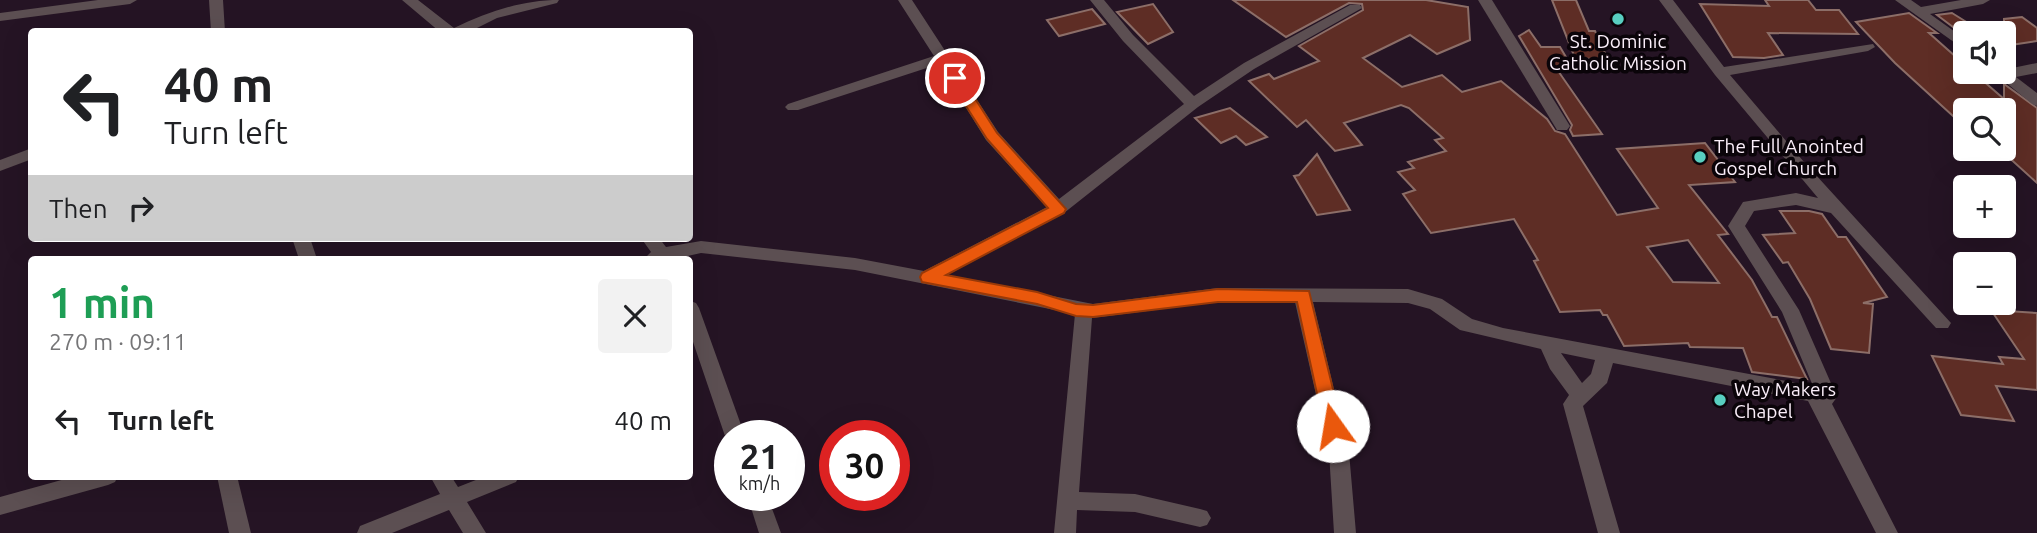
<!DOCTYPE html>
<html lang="en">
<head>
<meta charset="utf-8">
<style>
  :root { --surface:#fff; --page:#f2f2f2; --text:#202124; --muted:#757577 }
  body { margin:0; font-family:Ubuntu,sans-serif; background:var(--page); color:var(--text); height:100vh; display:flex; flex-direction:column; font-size:26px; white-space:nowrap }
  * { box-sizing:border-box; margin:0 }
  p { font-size:23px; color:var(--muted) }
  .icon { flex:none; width:38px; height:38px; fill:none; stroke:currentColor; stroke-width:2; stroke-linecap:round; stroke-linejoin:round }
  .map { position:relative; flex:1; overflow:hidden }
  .drawer { position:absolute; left:28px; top:256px; width:665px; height:224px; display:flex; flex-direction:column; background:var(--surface); border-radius:7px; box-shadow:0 7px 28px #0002 }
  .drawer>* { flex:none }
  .hud { position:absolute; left:28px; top:28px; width:665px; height:214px; border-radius:7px; box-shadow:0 7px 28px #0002; background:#fff; color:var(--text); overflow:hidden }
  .fabs { position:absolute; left:1953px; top:21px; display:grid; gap:14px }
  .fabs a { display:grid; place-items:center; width:63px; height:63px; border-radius:7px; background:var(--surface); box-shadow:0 7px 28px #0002; font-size:35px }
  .speed { position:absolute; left:714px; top:420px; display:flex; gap:14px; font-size:35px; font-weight:700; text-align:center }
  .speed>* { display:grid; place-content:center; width:91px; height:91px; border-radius:50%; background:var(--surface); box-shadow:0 7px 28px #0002; line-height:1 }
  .speed small { font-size:18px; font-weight:400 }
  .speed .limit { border:10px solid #d22; background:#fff; color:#111 }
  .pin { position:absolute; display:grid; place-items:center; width:60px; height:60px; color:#fff; margin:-30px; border:4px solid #fff; border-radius:50%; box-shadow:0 2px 7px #0007 }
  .me { position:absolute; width:77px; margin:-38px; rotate:347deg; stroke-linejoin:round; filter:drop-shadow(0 0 5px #0008) }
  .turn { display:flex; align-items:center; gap:24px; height:147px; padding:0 21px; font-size:32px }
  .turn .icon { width:91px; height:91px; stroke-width:2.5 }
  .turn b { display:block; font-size:49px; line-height:60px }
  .then { display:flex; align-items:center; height:66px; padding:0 21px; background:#0003; gap:14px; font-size:26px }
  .round { display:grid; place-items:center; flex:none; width:74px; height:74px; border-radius:7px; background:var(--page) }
  .head { display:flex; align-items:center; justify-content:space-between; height:119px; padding:0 21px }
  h1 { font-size:42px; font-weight:700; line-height:52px; color:#1e9e55 }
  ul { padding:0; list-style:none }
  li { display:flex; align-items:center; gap:21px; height:91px; padding:0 21px }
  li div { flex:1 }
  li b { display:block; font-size:26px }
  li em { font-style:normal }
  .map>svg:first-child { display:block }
</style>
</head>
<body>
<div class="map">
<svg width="2037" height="533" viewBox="0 0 2037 533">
  <rect width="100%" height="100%" fill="#251424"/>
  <g fill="#5e2d25" stroke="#8c6e68" stroke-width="2" fill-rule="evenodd">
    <path d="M 1233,0 L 1426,0 L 1468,7 L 1470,40 L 1437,54 L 1410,35 L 1363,58 L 1402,87 L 1442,75 L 1462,92 L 1501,81 L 1547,119 L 1555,131 L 1565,134 L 1617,215 L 1658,208 L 1617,149 L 1705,143 L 1735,182 L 1689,185 L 1728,234 L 1718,235 L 1752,280 L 1772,317 L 1777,317 L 1807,379 L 1752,372 L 1743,348 L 1690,347 L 1688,343 L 1624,346 L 1607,315 L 1603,315 L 1600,310 L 1560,312 L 1534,261 L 1538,260 L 1514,219 L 1431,233 L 1403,194 L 1415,190 L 1398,172 L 1414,168 L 1408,162 L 1446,151 L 1435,140 L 1443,138 L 1409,108 L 1401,105 L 1344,123 L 1362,145 L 1335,151 L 1306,120 L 1297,127 L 1249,81 L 1269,74 L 1274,79 L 1319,61 L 1299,46 L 1363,10 L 1362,4 L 1349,3 L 1286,37 ZM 1688,240 L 1719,283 L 1673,282 L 1647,247 Z"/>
    <path d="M 1552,0 L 1576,0 L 1589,31 L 1595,31 L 1608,60 L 1575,58 Z"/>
    <path d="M 1765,0 L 1808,0 L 1816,10 L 1839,10 L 1858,34 L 1768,33 L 1783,55 L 1764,58 L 1733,57 L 1700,4 L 1769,6 Z"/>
    <path d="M 1153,4 L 1173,32 L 1148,44 L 1117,12 Z"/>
    <path d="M 1092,9 L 1105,24 L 1059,36 L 1047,20 Z"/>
    <path d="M 1909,13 L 1937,33 L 1929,33 L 1965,65 L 1965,72 L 1973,72 L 2004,99 L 2004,84 L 2037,108 L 2037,183 L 2004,153 L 2004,110 L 1965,110 L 1965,127 L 1895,63 L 1856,22 Z"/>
    <path d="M 1952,13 L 1984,33 L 1961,33 L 1937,15 Z"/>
    <path d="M 2022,17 L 2037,28 L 2037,41 L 2004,46 L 2004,19 Z"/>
    <path d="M 1529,30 L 1541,47 L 1560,47 L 1572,67 L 1556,68 L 1602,134 L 1573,136 L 1570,130 L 1572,125 L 1519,36 Z"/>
    <path d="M 1230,108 L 1267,137 L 1246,145 L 1236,136 L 1221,143 L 1195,118 Z"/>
    <path d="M 1317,154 L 1350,210 L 1317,215 L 1294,176 L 1299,175 Z"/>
    <path d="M 1780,211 L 1809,211 L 1822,214 L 1838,237 L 1846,237 L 1887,297 L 1863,303 L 1873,304 L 1869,353 L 1831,349 L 1810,299 L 1788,262 L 1783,263 L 1763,235 L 1795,233 Z"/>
    <path d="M 1991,310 L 2037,313 L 2037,390 L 1996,386 L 2014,421 L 1961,415 L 1932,356 L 2003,364 L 1999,357 L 2024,359 Z"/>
  </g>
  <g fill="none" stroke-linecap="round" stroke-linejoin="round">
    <g fill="#5c4f52" fill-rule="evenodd">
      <path d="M 98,0 L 137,0 L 130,4 L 0,21 L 0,13 Z"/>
      <path d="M 209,0 L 223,0 L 225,32 L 211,32 Z"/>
      <path d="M 402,0 L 418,0 L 454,28 C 488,12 521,0 559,0 L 557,3 L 497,18 L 469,32 L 440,32 Z"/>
      <path d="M 898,0 L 912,0 L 998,132 L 1059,199 L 1184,104 L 1123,41 L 1090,0 L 1104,0 L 1133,35 L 1194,96 L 1244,63 L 1350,5 L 1360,5 L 1362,8 L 1254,69 L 1198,107 L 1064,213 L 946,275 L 1093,304 L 1218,288 L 1408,289 L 1442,299 L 1472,319 L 1503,328 L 1813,386 L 1782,312 L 1728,226 L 1743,202 L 1796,193 L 1818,198 L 1715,75 L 1659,0 L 1673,0 L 1724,67 L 1873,44 L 1875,47 L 1868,51 L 1730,75 L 1804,162 L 1951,323 L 1948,328 L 1936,328 L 1831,213 L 1796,205 L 1754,211 L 1745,226 L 1799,310 L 1837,397 L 1832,404 L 1898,533 L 1876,533 L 1808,401 L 1613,363 L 1607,383 L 1583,406 L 1620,533 L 1598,533 L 1563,404 L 1569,395 L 1550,369 L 1541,349 L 1460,330 L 1430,309 L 1408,303 L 1313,302 L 1349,452 L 1356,533 L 1334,533 L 1329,452 L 1295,302 L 1218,302 L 1092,318 L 1079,492 L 1135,494 L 1200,509 L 1207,511 L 1211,518 L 1207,525 L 1200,527 L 1135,512 L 1077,510 L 1076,533 L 1054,533 L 1075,314 L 855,270 L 701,253 L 674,259 L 644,259 L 651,252 L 641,238 L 659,238 L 666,247 L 701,241 L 855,258 L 924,271 L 1047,207 L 986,140 L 939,64 L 798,110 L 788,110 L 785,107 L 788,104 L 934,56 ZM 1561,353 L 1595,360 L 1591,374 L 1582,383 Z"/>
      <path d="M 1478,0 L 1492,0 L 1570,126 L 1567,130 L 1557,130 Z"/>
      <path d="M 1895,0 L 1911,0 L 1921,7 L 1961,0 L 1990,0 L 1983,4 L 1930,14 L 1965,39 L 1965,50 Z"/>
      <path d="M 2037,63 L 2037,73 L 2016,77 L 2037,93 L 2037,106 L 2032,104 L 1993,72 Z"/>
      <path d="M 32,148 L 32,159 L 0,171 L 0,160 Z"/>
      <path d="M 292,238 L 310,238 L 317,259 L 299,259 Z"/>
      <path d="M 690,301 L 696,303 L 699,308 L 745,436 L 730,436 L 730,443 L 725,436 L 690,333 Z"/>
      <path d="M 76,476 L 118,476 L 115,482 L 108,485 L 0,515 L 0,497 Z"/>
      <path d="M 217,476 L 237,476 L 251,533 L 229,533 Z"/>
      <path d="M 430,476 L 451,476 L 458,487 L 486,476 L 519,476 L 516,482 L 467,502 L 486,533 L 463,533 L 449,510 L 392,533 L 357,533 L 360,526 L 440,494 Z"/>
      <path d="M 747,495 L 767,495 L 781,533 L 759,533 Z"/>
    </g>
  </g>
  <path fill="#ea580c" stroke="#983908" stroke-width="2" d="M 955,74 L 960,75 L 997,133 L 1066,209 L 1064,213 L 946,275 L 1037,292 L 1076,304 L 1093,305 L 1218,289 L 1309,291 L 1342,426 L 1340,431 L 1333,433 L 1327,431 L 1324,426 L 1297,302 L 1218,302 L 1093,317 L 1076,316 L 1037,304 L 922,282 L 920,277 L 922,273 L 1048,208 L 987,139 L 948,78 Z"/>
  <g fill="#58cec0" stroke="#0a0409" stroke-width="2.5">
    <circle cx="1618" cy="19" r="7"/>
    <circle cx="1700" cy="157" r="7"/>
    <circle cx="1720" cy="400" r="7"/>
  </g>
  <g text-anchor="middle" stroke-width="7" stroke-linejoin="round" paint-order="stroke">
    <g font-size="19" fill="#fbeffa" stroke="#0a0409" text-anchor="start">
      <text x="1618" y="48" text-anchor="middle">St. Dominic<tspan x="1618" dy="22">Catholic Mission</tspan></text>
      <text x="1714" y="153">The Full Anointed<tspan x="1714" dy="22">Gospel Church</tspan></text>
      <text x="1734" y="396">Way Makers<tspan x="1734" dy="22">Chapel</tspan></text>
    </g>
  </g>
</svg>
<div class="fabs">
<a><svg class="icon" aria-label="sound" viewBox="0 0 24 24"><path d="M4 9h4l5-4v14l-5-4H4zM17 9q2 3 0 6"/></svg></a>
<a><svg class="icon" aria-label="search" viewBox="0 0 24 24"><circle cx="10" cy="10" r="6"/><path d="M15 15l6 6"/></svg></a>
<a>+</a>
<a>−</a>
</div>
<div class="speed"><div>21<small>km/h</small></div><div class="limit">30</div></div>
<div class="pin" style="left:955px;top:78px;background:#d93025"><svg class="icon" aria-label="arrive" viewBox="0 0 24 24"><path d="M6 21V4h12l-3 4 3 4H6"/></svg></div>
<svg class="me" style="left:1333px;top:426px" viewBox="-20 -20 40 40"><circle r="19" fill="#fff"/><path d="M0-13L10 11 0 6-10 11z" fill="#ea580c"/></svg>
<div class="hud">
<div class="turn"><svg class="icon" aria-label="left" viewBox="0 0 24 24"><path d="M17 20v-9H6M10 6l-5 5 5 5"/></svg><div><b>40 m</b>Turn left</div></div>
<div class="then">Then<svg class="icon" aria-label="right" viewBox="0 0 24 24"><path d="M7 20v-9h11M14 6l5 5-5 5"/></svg></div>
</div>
<section class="drawer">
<div class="head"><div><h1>1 min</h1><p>270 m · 09:11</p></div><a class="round"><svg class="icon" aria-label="close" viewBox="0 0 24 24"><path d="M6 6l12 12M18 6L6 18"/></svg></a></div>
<ul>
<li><svg class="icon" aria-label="left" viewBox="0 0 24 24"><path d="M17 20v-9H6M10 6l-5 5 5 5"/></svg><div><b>Turn left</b></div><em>40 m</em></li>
</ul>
</section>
</div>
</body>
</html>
